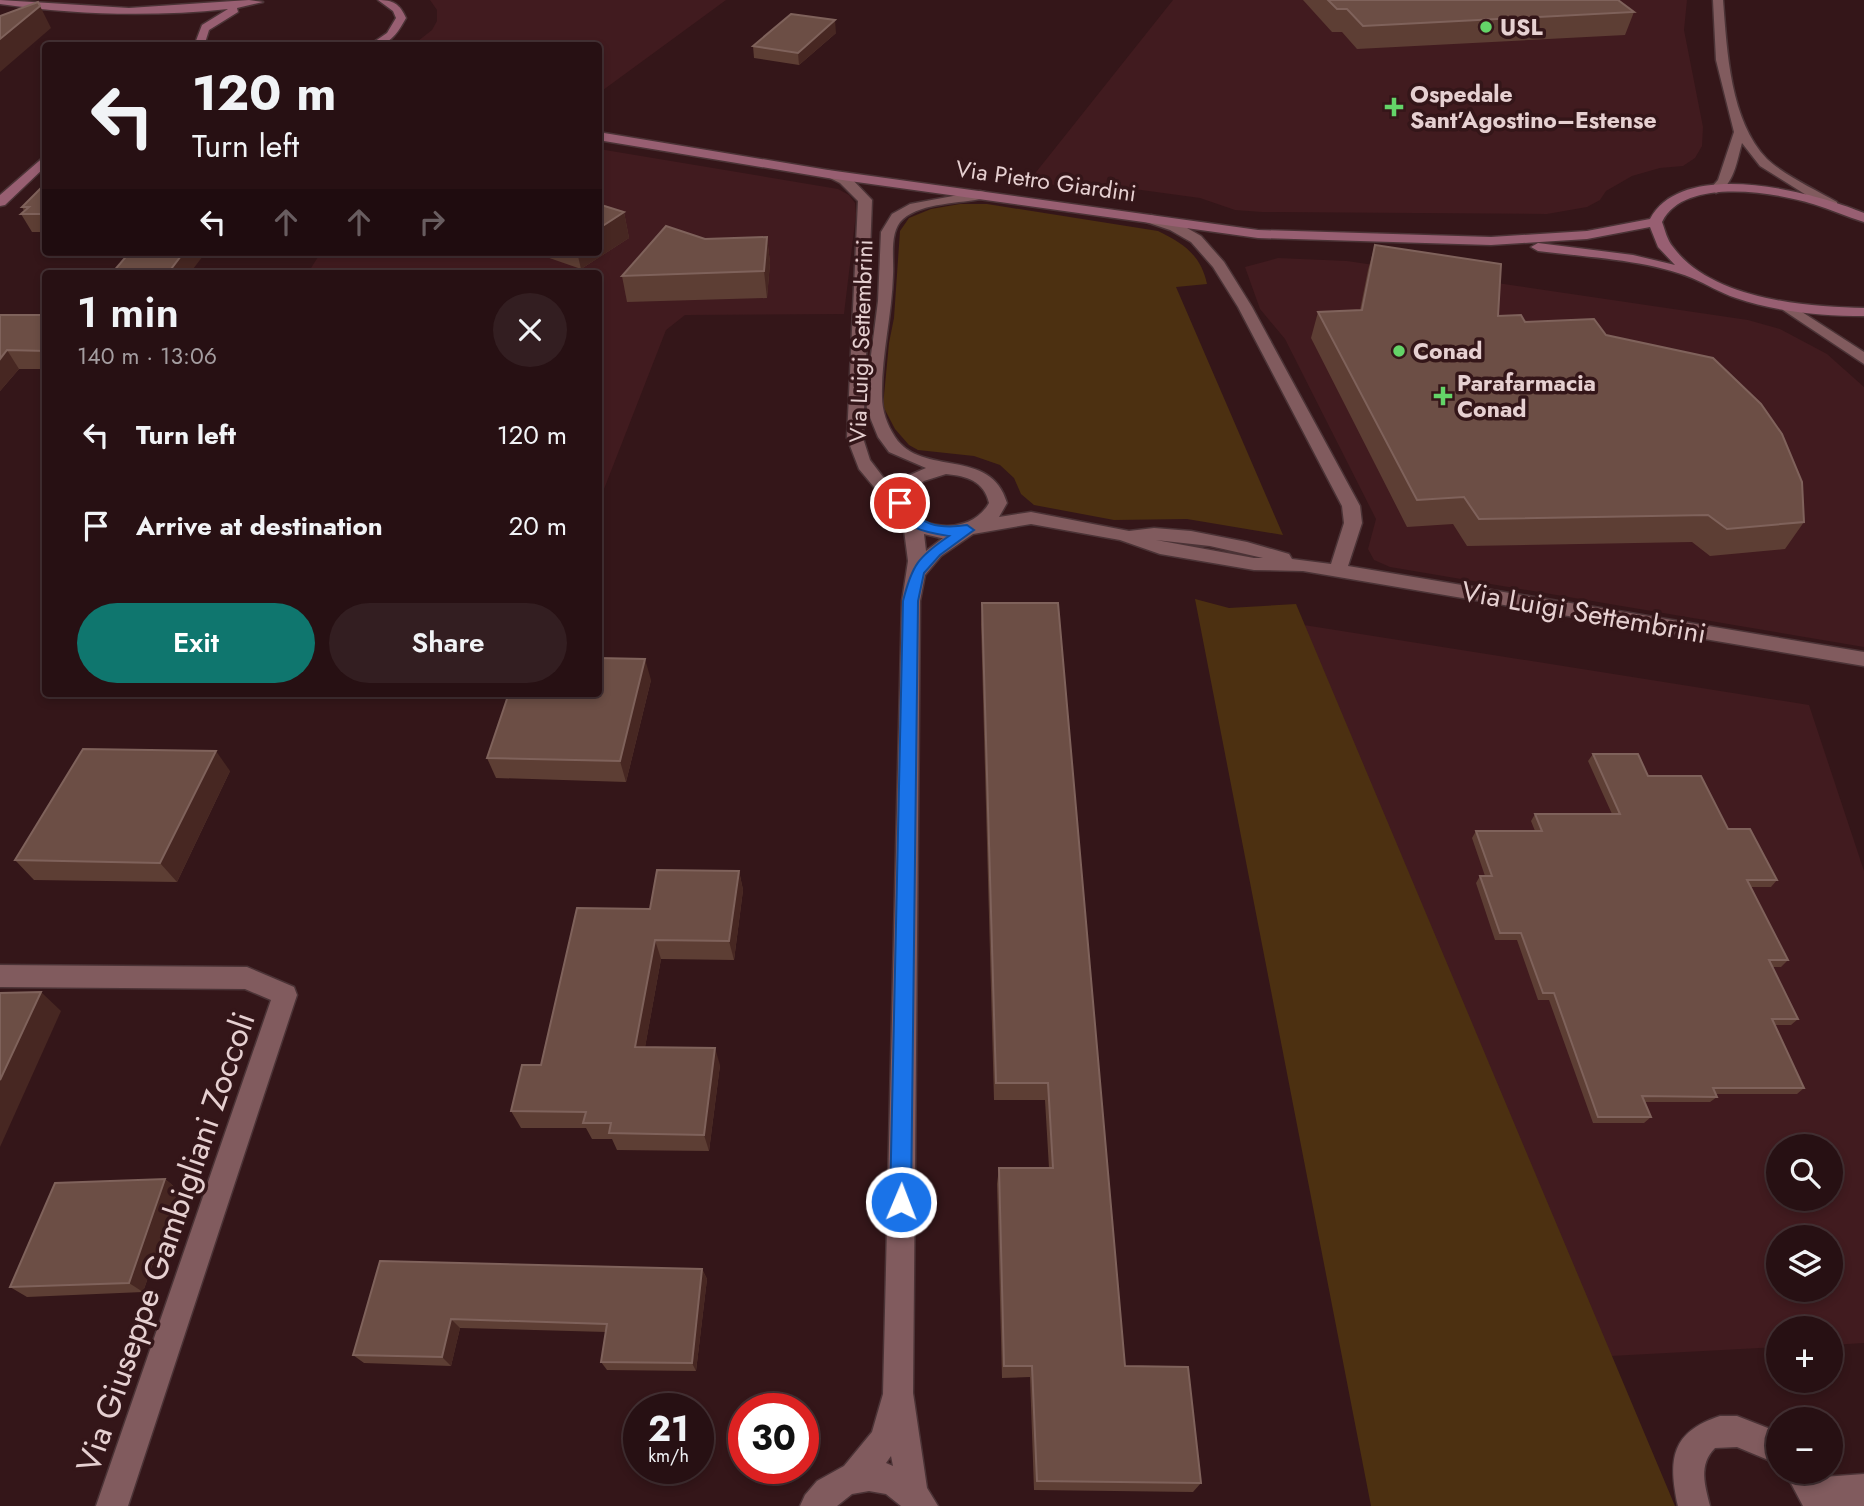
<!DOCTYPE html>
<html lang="en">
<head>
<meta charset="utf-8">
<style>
  :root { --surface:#271013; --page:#331e21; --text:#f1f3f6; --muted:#a49da0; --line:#433033; --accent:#0f766e }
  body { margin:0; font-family:Jost,sans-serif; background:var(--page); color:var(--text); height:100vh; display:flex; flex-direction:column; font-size:26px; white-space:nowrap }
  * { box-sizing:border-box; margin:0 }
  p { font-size:23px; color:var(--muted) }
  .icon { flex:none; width:38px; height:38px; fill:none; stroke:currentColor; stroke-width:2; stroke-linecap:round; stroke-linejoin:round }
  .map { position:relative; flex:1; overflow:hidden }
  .drawer { position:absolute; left:42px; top:270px; width:560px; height:427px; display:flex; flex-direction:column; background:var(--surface); border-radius:7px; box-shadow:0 4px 10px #0003,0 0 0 2px var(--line) }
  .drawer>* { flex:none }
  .guide { position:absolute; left:42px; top:42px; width:560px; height:214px; border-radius:7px; box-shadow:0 4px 10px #0003,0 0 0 2px var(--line); background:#271013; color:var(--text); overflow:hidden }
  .tools { position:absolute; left:1766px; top:1134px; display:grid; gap:14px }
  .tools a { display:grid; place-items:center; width:77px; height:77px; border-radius:50%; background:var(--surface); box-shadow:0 4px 10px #0003,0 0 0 2px var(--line); font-size:35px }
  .speed { position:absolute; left:623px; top:1393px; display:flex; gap:14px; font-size:35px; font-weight:700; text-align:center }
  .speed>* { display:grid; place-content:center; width:91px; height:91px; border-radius:50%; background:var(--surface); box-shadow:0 4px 10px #0003,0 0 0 2px var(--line); line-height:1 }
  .speed small { font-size:18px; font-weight:400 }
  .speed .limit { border:10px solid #d22; background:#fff; color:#111 }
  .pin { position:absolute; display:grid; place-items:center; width:60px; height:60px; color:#fff; margin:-30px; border:4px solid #fff; border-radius:50%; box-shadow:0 2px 7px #0007 }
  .me { position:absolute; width:77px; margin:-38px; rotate:1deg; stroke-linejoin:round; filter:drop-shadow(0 0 5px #0008) }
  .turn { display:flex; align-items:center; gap:24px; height:147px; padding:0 35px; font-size:32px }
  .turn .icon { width:91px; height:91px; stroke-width:2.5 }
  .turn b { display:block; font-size:49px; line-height:60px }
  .lanes { display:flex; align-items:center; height:66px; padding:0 35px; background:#0003; justify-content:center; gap:35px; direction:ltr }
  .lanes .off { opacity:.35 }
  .round { display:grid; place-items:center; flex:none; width:74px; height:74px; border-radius:37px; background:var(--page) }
  .head { display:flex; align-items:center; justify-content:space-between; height:119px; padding:0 35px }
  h1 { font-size:42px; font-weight:600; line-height:52px }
  .button { display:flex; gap:14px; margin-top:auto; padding:14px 35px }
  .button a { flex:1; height:80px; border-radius:42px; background:var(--accent); color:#fff; font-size:28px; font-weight:600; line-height:80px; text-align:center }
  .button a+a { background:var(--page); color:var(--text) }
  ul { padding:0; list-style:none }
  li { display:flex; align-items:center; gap:21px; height:91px; padding:0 35px }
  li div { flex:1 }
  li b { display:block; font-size:26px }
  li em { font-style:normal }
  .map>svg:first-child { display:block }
</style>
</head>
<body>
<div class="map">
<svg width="1864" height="1506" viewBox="0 0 1864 1506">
  <rect width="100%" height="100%" fill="#341619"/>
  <g fill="#411b1f" fill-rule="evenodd">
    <path d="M 430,0 L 726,0 L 599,93 L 598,46 L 413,45 L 432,30 L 437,21 L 437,10 Z"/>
    <path d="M 1173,0 L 1687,0 L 1684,30 L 1703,127 L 1702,146 L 1695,158 L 1683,166 L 1660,168 L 1632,176 L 1606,191 L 1600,200 L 1587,207 L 1547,214 L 1262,212 L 1235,210 L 1200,198 L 1134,189 L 1087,190 L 1029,181 Z"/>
    <path d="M 599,149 L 838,189 L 849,195 L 855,203 L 856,214 L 844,314 L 685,315 L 666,330 L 604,489 L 598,489 L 598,273 L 308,273 L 321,252 L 598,252 Z"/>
    <path d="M 1278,258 L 1347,261 L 1748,320 L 1780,329 L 1827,354 L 1864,387 L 1864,647 L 1390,567 L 1374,560 L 1368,549 L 1376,519 L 1285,339 L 1260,309 L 1245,267 Z"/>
    <path d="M 1304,625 L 1809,705 L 1864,871 L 1864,1343 L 1831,1345 L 1830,1328 L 1778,1328 L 1778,1347 L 1611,1356 ZM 1778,1146 L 1830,1146 L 1830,1199 L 1778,1199 ZM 1778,1237 L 1830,1237 L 1830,1290 L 1778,1290 Z"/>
  </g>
  <g fill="#4c3011">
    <path d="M 960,204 L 987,204 L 1158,231 C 1183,243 1201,255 1207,284 L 1176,287 L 1283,535 L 1187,519 L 1114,520 L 1034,505 L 1021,494 L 1014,478 L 1000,465 L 974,456 L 918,450 L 909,445 L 895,429 L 883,406 L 889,343 L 894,318 L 900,231 L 909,218 L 931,209 Z"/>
    <path d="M 1195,599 L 1229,608 L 1296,604 L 1675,1506 L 1371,1506 Z"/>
  </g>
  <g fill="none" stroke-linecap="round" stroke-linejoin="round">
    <g stroke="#4b3336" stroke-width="3">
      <g id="minor">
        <path d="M 828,170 L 850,177 L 872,200 L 863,438 L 870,460 L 893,490 L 903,478 L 926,468 L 889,452 L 878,437 L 867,410 L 866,394 L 878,301 L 881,232 L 892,214 L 910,204 L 980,191 L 985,192 L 985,198 C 960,204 923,202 903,219 C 889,231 894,258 893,275 C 892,315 881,357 882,397 C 882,410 887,425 895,437 C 922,478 991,446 1007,503 L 999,517 L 1031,512 L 1129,531 L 1154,528 L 1191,531 L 1247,542 L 1289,554 L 1292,559 L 1331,564 L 1344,523 L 1342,506 L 1238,307 L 1213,267 L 1191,242 L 1170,230 L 1146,222 L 1144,219 L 1151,215 L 1180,224 L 1201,236 L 1224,262 L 1252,307 L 1360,506 L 1362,523 L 1348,566 L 1864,652 L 1864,666 L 1303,571 L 1254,570 L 1160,554 L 1120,540 L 1031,524 L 973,534 L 941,556 L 925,575 L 920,601 L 913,1393 L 927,1488 L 938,1506 L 901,1506 L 886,1494 L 869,1491 L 852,1494 L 837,1506 L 800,1506 L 805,1495 L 817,1481 L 844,1466 L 872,1432 L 883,1394 L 902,601 L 908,561 L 903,522 L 859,469 L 847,438 L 858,201 L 840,183 L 822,174 ZM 946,474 C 967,476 984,481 989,503 C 967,543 894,525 910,491 L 924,481 ZM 924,534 L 941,538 L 943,538 L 926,551 ZM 1156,540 L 1210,546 L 1263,558 L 1254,558 ZM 891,1456 L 893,1466 L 886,1463 Z"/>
        <path d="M 1788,303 L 1864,352 L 1864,364 L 1783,310 L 1781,307 Z"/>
        <path d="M 0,965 L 247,967 L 294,987 L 297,995 L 128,1506 L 96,1506 L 271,1000 L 245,989 L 0,987 Z"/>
        <path d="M 1720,1416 L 1737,1416 L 1778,1432 L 1778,1464 L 1737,1447 L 1715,1448 C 1698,1465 1705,1485 1710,1506 L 1678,1506 C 1668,1459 1671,1432 1720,1416 Z"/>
        <path d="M 1785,1472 L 1819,1472 L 1823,1477 L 1864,1474 L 1864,1506 L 1803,1506 Z"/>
      </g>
    </g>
    <g stroke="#4b3336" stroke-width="3">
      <path id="tertiary" d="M 1713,0 L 1723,0 C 1727,51 1730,121 1767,159 C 1784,175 1816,190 1837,202 L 1837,208 L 1827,208 L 1760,166 L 1742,143 C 1737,160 1734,186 1716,193 L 1710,189 L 1718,180 L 1734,132 L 1716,60 Z"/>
    </g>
    <g stroke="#4b3336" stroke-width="3">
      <g id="secondary">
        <path d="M 0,0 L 129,8 L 249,0 L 263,2 L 237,8 L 238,12 L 209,30 L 204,46 L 194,46 L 202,25 L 228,9 C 152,17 76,15 0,4 Z"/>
        <path d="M 378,0 C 393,0 400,4 406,18 C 396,36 389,46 368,46 L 387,33 L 396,18 L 393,11 Z"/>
        <path d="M 598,132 L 828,170 L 1258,230 L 1491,237 L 1587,231 L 1650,219 C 1683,157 1814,192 1864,213 L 1864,222 C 1847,217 1830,209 1813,204 C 1774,192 1684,177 1662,222 C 1665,230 1667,240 1673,247 C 1711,299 1805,307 1864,308 L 1864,316 C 1821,316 1777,312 1736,298 C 1720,293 1707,284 1692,278 C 1649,260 1585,257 1538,251 L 1531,247 L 1538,243 L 1633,255 L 1675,265 L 1658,247 L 1650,227 L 1587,239 L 1491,245 L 1258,238 L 828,178 L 598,140 Z"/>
        <path d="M 46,155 L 46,166 L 5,205 L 0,206 L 0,195 Z"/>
      </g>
    </g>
    <use href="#minor" fill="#815b5e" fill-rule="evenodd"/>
    <use href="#tertiary" fill="#815b5e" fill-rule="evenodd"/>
    <use href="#secondary" fill="#985f72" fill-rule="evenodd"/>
  </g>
  <g fill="#5d3e34">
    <path d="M 1303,0 L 1618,0 L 1634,12 L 1625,35 L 1357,49 L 1342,32 L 1332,32 Z"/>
    <path d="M 836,33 L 799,65 L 754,58 L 753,46 Z"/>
    <path d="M 46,183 L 46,232 L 32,232 L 21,214 L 24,211 L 22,207 Z"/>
    <path d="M 624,212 L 629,238 L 581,269 L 532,252 L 598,252 Z"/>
    <path d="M 767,237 L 770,263 L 767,298 L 627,302 L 622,276 L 705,239 Z"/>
    <path d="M 1375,245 L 1498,316 L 1606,335 L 1804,522 L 1785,549 L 1710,556 L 1692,542 L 1467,546 L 1453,524 L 1407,527 L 1311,338 L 1318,312 L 1360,310 L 1368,270 Z"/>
    <path d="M 0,315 L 46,315 L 46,369 L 19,369 L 0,391 Z"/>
    <path d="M 982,603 L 1125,1366 L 1201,1483 L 1193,1492 L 1034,1490 L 1030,1377 L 1002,1378 L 997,1184 L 999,1168 L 1049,1168 L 1045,1100 L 994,1100 L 981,624 Z"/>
    <path d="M 651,680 L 626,782 L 496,778 L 487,758 Z"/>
    <path d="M 141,693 L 207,693 L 206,695 L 142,694 Z"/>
    <path d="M 323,693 L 389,693 L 386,699 L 327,699 Z"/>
    <path d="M 1593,754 L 1648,776 L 1728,829 L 1777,880 L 1771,887 L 1750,887 L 1788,960 L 1781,967 L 1772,967 L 1798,1019 L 1791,1025 L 1775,1025 L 1804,1088 L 1797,1094 L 1716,1094 L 1717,1097 L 1710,1102 L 1645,1102 L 1651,1117 L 1644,1123 L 1593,1123 L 1549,1000 L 1538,1000 L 1517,940 L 1495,940 L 1476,883 L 1480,876 L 1485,876 L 1472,838 L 1476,831 L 1535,831 L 1531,821 L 1535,814 L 1612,814 L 1588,761 Z"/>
    <path d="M 230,771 L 177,882 L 34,880 L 15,860 Z"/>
    <path d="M 739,871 L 743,890 L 734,960 L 661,959 L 645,1047 L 720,1065 L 709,1151 L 617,1150 L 612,1139 L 592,1139 L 586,1128 L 521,1128 L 511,1111 L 541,1065 L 650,909 Z"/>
    <path d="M 165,1179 L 178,1190 L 143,1292 L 27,1297 L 10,1287 Z"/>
    <path d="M 380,1261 L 702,1269 L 707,1279 L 696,1371 L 607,1370 L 601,1362 L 606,1332 L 460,1328 L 451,1366 L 364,1363 L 353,1355 Z"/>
  </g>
  <g fill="#472722">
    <path d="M 40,6 L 51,28 L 0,72 L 0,39 Z"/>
    <path d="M 835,20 L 836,33 L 799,65 L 798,53 Z"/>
    <path d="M 598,152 L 603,172 L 601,175 L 602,180 L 598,188 Z"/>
    <path d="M 624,212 L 629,238 L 581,269 L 577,252 L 598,252 L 598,229 Z"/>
    <path d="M 767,237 L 770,263 L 767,298 L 764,271 Z"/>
    <path d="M 184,252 L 206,252 L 190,273 L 168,273 Z"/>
    <path d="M 7,350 L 19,369 L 0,391 L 0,359 Z"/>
    <path d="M 645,659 L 651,680 L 626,782 L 620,761 Z"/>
    <path d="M 216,751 L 230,771 L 177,882 L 160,863 Z"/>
    <path d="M 739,871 L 743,890 L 734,960 L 729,941 Z"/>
    <path d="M 655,940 L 661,959 L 642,1064 L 635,1047 Z"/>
    <path d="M 41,992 L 61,1011 L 0,1147 L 0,1080 Z"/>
    <path d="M 715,1048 L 720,1065 L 709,1151 L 704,1135 Z"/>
    <path d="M 165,1179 L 178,1190 L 143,1292 L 129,1283 Z"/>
    <path d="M 702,1269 L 707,1279 L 696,1371 L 692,1363 Z"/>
    <path d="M 451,1319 L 460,1328 L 451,1366 L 442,1357 Z"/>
  </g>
  <g fill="#6c4e45" stroke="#7f625b" stroke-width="2">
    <path d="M 1328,0 L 1618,0 L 1634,12 L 1363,26 L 1347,9 L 1337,9 Z"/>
    <path d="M 38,2 L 40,6 L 0,39 L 0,16 Z"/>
    <path d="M 791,14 L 835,20 L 798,53 L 753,46 Z"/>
    <path d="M 46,183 L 46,214 L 21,214 L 29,207 L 22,207 Z"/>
    <path d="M 598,204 L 624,212 L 598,229 Z"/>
    <path d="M 666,226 L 705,239 L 767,237 L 764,271 L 622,276 Z"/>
    <path d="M 1375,245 L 1501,264 L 1498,316 L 1521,315 L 1525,322 L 1594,319 L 1606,335 L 1713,358 L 1761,404 L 1782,434 L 1802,482 L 1804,522 L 1727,529 L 1708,515 L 1479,519 L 1464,497 L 1417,500 L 1318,312 L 1362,310 Z"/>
    <path d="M 130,252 L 184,252 L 168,273 L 112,273 Z"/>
    <path d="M 0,315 L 46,315 L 46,351 L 7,350 L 0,359 Z"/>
    <path d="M 982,603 L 1058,603 L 1125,1366 L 1188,1367 L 1201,1483 L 1037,1481 L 1032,1366 L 1004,1366 L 999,1168 L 1053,1168 L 1048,1083 L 996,1083 Z"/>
    <path d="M 598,658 L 645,659 L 620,761 L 487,758 L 509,693 L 598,693 Z"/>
    <path d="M 83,749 L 216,751 L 160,863 L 15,860 Z"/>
    <path d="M 1593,754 L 1638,754 L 1648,776 L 1701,776 L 1728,829 L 1750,829 L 1777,880 L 1747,880 L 1788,960 L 1769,960 L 1798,1019 L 1772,1019 L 1804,1088 L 1713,1088 L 1717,1097 L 1642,1096 L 1651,1117 L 1598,1117 L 1554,993 L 1543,993 L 1521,933 L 1500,933 L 1480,876 L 1492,876 L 1476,831 L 1542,831 L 1535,814 L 1620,814 Z"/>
    <path d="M 657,870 L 739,871 L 729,941 L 655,940 L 635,1047 L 715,1048 L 704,1135 L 609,1133 L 611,1123 L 583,1123 L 586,1112 L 511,1111 L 522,1065 L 541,1065 L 577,908 L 650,909 Z"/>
    <path d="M 41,992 L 0,1080 L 0,993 Z"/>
    <path d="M 165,1179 L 129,1283 L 10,1287 L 55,1183 Z"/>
    <path d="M 380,1261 L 702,1269 L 692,1363 L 601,1362 L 607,1324 L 451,1319 L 442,1357 L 353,1355 Z"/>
  </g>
  <path fill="#1a73e8" stroke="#114b97" stroke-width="2" d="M 900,499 L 904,500 C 918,526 940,529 967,525 L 974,530 L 940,555 L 924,573 L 918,601 L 911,1202 L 908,1209 L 901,1212 L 893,1209 L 890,1202 L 903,601 C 912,565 918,557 949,536 C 925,532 902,529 893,503 Z"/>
  <g fill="#64d468" stroke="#341619" stroke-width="2.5">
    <circle cx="1486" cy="27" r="7"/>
    <path d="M1390.5 96.5h7v7h7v7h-7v7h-7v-7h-7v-7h7z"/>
    <circle cx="1399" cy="351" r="7"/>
    <path d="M1439.5 385.5h7v7h7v7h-7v7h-7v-7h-7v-7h7z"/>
  </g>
  <g text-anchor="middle" stroke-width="7" stroke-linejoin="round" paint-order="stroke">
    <g font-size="23" font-weight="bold" fill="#e6d0d1" stroke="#341619" text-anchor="start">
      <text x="1500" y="35">USL</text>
      <text x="1410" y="102">Ospedale<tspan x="1410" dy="26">Sant’Agostino–Estense</tspan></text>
      <text x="1413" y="359">Conad</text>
      <text x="1457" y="391">Parafarmacia<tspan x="1457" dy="26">Conad</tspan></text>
    </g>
    <g font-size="23" fill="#e6d0d1" stroke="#341619">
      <text transform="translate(1046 181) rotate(8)" y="8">Via Pietro Giardini</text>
      <text transform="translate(861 341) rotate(-88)" y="8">Via Luigi Settembrini</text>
    </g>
    <g font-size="28" fill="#e6d0d1" stroke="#341619">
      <text transform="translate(1584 612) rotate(10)" y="10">Via Luigi Settembrini</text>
    </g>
    <g font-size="33" fill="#e6d0d1" stroke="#341619">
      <text transform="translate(165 1242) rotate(-71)" y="12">Via Giuseppe Gambigliani Zoccoli</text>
    </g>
  </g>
</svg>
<div class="tools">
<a><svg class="icon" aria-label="search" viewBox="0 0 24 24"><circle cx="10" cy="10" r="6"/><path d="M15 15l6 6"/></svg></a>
<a><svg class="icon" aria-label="layers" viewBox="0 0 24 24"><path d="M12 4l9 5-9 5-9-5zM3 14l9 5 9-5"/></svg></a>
<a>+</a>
<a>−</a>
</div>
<div class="speed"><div>21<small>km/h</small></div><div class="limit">30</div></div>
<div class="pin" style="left:900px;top:503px;background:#d93025"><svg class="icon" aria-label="arrive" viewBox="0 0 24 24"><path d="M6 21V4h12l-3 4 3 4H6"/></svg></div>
<svg class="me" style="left:901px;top:1202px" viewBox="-20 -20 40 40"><circle r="17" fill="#1a73e8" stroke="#fff" stroke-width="3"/><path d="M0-11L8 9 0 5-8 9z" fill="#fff"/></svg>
<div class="guide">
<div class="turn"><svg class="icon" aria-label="left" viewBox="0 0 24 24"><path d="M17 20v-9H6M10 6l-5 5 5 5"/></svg><div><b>120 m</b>Turn left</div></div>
<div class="lanes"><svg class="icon" aria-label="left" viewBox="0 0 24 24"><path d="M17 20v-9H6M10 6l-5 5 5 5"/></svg><svg class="icon off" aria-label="ahead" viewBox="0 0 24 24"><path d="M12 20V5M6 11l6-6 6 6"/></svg><svg class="icon off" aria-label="ahead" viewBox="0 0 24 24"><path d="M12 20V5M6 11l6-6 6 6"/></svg><svg class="icon off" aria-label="right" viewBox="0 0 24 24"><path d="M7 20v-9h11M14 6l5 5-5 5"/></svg></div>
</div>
<section class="drawer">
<div class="head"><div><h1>1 min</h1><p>140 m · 13:06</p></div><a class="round"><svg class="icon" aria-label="close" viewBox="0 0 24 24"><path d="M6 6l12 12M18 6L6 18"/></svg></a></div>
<ul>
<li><svg class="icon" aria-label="left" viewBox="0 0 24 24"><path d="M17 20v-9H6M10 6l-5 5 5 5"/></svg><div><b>Turn left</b></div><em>120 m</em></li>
<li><svg class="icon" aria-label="arrive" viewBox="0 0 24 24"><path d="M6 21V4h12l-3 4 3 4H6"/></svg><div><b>Arrive at destination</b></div><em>20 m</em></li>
</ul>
<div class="button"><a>Exit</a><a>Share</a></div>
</section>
</div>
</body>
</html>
